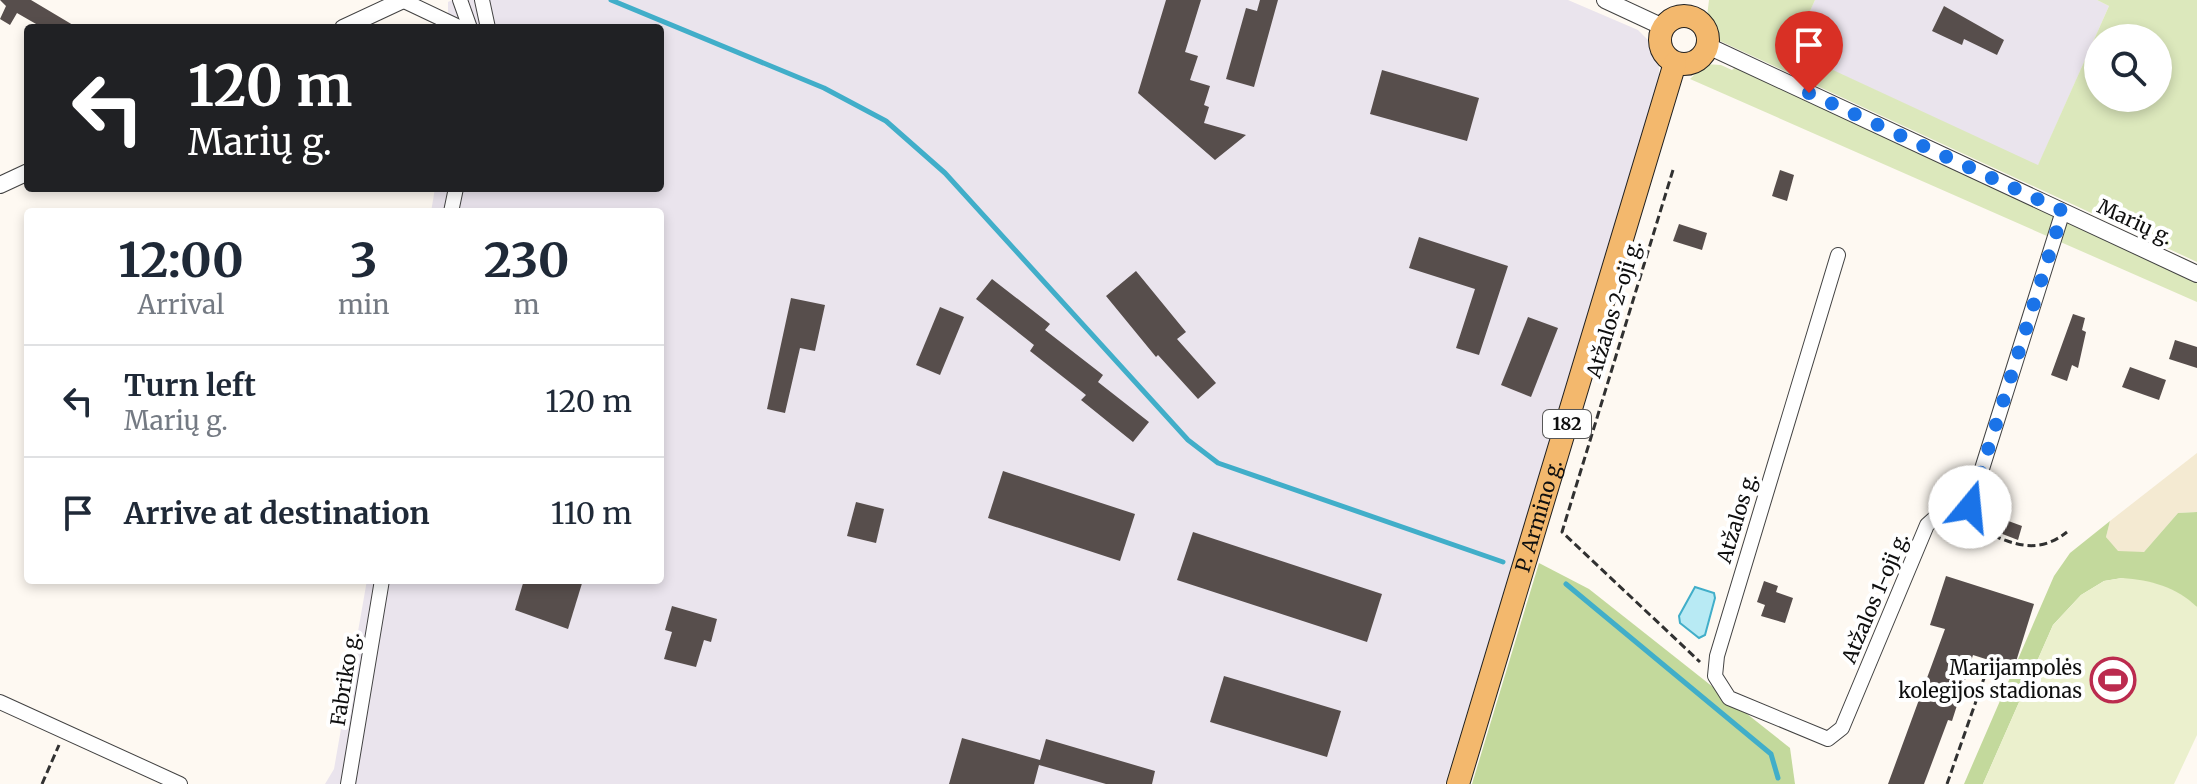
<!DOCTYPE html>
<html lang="en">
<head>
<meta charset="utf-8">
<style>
  :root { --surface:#fff; --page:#f2f2f3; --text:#1f2937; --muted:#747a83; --line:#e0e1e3 }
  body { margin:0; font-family:Merriweather,serif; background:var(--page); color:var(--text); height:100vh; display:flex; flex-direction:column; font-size:30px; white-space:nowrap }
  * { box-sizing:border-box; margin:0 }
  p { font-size:26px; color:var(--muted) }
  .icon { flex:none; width:44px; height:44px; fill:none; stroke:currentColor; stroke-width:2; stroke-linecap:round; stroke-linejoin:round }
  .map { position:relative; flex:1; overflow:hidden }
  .details { position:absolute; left:24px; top:208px; width:640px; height:376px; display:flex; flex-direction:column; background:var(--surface); border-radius:8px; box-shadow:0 4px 12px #0003 }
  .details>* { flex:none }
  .banner { position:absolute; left:24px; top:24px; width:640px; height:168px; border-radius:8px; box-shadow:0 4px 12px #0003; background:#202124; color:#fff; overflow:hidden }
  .fabs { position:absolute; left:2084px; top:24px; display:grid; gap:16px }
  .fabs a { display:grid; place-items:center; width:88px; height:88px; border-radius:50%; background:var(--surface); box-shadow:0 4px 12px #0003; font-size:40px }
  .pin { position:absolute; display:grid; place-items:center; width:68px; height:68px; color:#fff; margin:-82px -34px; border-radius:50% 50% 50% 0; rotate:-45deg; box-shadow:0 0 8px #0007 }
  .pin .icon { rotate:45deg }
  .me { position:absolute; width:88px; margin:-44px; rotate:17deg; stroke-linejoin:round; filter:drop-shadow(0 0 6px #0008) }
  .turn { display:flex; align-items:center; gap:28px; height:168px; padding:0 32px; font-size:36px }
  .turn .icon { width:104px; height:104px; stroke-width:2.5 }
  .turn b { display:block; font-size:56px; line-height:68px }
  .eta { display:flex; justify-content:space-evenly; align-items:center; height:136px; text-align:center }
  .eta b { font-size:48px; font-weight:700; line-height:56px }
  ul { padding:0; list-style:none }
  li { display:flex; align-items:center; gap:24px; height:112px; padding:0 32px; border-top:2px solid var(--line) }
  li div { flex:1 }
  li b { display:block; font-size:30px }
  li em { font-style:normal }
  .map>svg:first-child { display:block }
</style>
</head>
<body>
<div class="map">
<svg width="2197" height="784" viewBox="0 0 2197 784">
  <rect width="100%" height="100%" fill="#fef9f2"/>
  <g fill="#eae4ed">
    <path d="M 452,0 L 1568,0 L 1638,30 L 1651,43 L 1658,56 L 1660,83 L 1445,784 L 325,784 L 334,769 L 367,580 L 660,580 L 660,212 L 431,212 L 435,188 L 660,188 L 660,28 L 448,28 L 448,2 Z"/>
    <path d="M 1815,0 L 2097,0 L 2109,6 L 2038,166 L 1791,51 Z"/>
  </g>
  <path fill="#f4ead2" d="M 2197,453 L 2197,512 L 2178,513 L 2144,552 L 2118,552 L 2106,537 L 2110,521 Z"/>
  <g fill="#dce8bc" fill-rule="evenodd">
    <path d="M 1709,0 L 1815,0 L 1792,51 L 2038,165 L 2109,6 L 2097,0 L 2197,0 L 2197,262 L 1720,41 L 1706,25 ZM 2098,38 L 2158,38 L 2158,98 L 2098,98 Z"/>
    <path d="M 1705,64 L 1721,65 L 1732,70 L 1735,67 L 2197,283 L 2197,302 L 1690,79 Z"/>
  </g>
  <g fill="#c3d99c">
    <path d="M 2197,512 L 2197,607 L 2122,578 L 2104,581 L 2081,595 L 2053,625 L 1983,784 L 1964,784 L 2054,576 L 2070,553 L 2110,521 L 2106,537 L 2118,551 L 2144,552 L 2178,513 Z"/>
    <path d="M 1539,563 L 1589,589 L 1790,748 L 1795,784 L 1472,784 Z"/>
  </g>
  <path fill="#ebf0cd" d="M 2122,578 C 2151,580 2176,587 2197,607 L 2197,735 L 2174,784 L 1983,784 L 2053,625 L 2081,595 L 2104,581 Z"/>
  <path fill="#b8eaf4" stroke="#41aec9" stroke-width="2" d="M 1695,587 L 1714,593 L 1715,598 L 1705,635 L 1699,638 L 1680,623 L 1679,616 Z"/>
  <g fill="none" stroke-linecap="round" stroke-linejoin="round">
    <g stroke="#41aec9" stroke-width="5">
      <path d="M 611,0 L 824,88 L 886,121 L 945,173 L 1188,440 L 1218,463 L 1503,562"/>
      <path d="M 1566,584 L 1771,754 L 1778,778"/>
    </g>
  </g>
  <g fill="#574e4c">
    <path d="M 0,0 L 31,0 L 78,28 L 43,28 L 17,13 L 10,25 L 0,19 L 6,6 Z"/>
    <path d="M 1166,0 L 1201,0 L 1185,52 L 1198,56 L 1190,80 L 1210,86 L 1204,105 L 1209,107 L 1204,123 L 1246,135 L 1215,160 L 1138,93 Z"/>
    <path d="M 1260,0 L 1278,0 L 1254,87 L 1226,79 L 1246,8 L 1257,11 Z"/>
    <path d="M 1944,6 L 2004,40 L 1997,55 L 1964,39 L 1962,45 L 1932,31 Z"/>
    <path d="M 1382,70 L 1479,98 L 1467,141 L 1370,114 Z"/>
    <path d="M 1780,170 L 1794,175 L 1787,201 L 1772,196 Z"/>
    <path d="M 1679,224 L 1707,233 L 1702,250 L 1673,241 Z"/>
    <path d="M 1419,237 L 1508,266 L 1479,355 L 1456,348 L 1475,289 L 1409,268 Z"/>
    <path d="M 1136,271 L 1186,332 L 1177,339 L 1216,383 L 1198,399 L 1158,355 L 1156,357 L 1106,296 Z"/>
    <path d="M 992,279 L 1050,324 L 1045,330 L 1103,375 L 1098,382 L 1149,422 L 1133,442 L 1081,400 L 1086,395 L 1030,351 L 1034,345 L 976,299 Z"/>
    <path d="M 791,298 L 825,305 L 815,351 L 800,348 L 785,413 L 767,409 Z"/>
    <path d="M 940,307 L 964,317 L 940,375 L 916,365 Z"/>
    <path d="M 2073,314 L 2085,318 L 2082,330 L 2086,332 L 2078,368 L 2072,365 L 2067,381 L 2051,375 Z"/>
    <path d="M 1528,317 L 1558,328 L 1531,397 L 1501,385 Z"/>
    <path d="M 2175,340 L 2197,347 L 2197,368 L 2169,359 Z"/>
    <path d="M 2130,367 L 2166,380 L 2159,400 L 2122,387 Z"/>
    <path d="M 1003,471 L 1135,514 L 1120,561 L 988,518 Z"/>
    <path d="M 856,502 L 884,509 L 876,543 L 847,536 Z"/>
    <path d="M 1984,512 L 2022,526 L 2018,540 L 1979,525 Z"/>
    <path d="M 1193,532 L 1382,594 L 1367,642 L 1177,580 Z"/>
    <path d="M 1946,576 L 2034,604 L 2014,668 L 1973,655 L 1952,721 L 1948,720 L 1924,784 L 1888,784 L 1945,629 L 1930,625 Z"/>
    <path d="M 524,580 L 583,580 L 568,629 L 515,610 Z"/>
    <path d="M 1764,581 L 1778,586 L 1776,592 L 1793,598 L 1785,623 L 1761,616 L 1765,605 L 1757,602 Z"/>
    <path d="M 672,606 L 717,619 L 711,642 L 704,640 L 696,667 L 664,659 L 672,632 L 665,630 Z"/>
    <path d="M 1224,676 L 1341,711 L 1327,757 L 1210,722 Z"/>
    <path d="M 962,738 L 1040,760 L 1046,739 L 1155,771 L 1152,784 L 1106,784 L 1039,765 L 1034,784 L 949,784 Z"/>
  </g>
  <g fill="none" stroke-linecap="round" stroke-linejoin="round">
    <g stroke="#424242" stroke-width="16">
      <g id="minor">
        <path d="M 402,0 L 461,28"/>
        <path d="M 460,0 L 470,28"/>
        <path d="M 482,0 L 488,28"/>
        <path d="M 451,212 L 456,188"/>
        <path d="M 1838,255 L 1717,656 L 1715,676 L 1729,698 L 1828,739 L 1842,728 L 1927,525 L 1937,516 L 1955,520 L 1970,507 L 2063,211"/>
        <path d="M 0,702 L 180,784"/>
        <path d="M 348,784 L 382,580"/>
      </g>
    </g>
    <g stroke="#424242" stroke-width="18">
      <g id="tertiary">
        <path d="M 1605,0 L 1663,27"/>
        <path d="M 343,28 L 403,0"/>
        <path d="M 1708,46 L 2197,274"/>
        <path d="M 0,185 L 28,172"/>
      </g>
    </g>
    <g stroke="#202020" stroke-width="24">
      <g id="primary">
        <circle cx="1684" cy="40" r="24"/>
        <path id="s1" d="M 1458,784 L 1675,63"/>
      </g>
    </g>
    <g stroke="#313131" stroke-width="3" stroke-dasharray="8 4" stroke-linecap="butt">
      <path d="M 1673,170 L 1562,532 L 1700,662"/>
      <path d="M 1971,526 C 2006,540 2033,559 2067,532"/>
      <path d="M 42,784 L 59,745"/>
      <path d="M 1947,784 L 1989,664"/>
    </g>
    <use href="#minor" stroke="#fff" stroke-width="14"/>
    <use href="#tertiary" stroke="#fff" stroke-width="16"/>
    <use href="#primary" stroke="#f3b86d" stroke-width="22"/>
  </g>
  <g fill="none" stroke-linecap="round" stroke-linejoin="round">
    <path stroke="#1a73e8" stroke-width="14" stroke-dasharray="0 25.2" d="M 1809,93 L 2063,211 L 1970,507"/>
  </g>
  <defs>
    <g id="stadium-ring" transform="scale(2.3)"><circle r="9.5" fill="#fff" stroke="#bb2b4e" stroke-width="1.5"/><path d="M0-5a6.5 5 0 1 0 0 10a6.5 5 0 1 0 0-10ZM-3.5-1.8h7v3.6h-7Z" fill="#bb2b4e"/></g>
  </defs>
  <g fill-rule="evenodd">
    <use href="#stadium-ring" x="2113" y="680"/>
  </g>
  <g text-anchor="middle" stroke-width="8" stroke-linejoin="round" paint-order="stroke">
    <rect fill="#fff" stroke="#575757" stroke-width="2" x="1543" y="410" width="48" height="28" rx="6"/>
    <g font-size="18" font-weight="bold" fill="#0f0f0f">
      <text x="1567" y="430">182</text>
    </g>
    <g font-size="20" fill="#0f0f0f" stroke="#fff">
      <text transform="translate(2135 222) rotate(25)" y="7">Marių g.</text>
      <text transform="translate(1614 309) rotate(-73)" y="7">Atžalos 2-oji g.</text>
      <text dy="7" stroke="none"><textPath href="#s1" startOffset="280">P. Armino g.</textPath></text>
      <text transform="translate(1737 518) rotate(-73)" y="7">Atžalos g.</text>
      <text transform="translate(1875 598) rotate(-67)" y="7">Atžalos 1-oji g.</text>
      <text transform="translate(345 679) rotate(-81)" y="7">Fabriko g.</text>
    </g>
    <g font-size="20" fill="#0f0f0f" stroke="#fff" text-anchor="end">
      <text x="2082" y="675">Marijampolės<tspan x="2082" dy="23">kolegijos stadionas</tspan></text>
    </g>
  </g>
</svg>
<div class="fabs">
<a><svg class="icon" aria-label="search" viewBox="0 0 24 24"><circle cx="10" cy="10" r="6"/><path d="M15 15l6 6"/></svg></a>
</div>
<div class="pin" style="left:1809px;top:93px;background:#d93025"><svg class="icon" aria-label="arrive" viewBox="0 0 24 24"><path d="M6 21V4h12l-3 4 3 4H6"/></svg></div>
<svg class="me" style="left:1970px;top:507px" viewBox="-20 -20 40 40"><circle r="19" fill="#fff"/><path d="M0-13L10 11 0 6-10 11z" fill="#1a73e8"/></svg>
<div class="banner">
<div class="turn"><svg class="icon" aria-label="left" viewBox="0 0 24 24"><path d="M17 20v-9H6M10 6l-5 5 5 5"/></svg><div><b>120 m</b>Marių g.</div></div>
</div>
<section class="details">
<div class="eta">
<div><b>12:00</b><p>Arrival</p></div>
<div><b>3</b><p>min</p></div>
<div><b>230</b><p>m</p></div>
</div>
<ul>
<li><svg class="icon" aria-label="left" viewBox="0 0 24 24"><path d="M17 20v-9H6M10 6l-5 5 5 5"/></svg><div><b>Turn left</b><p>Marių g.</p></div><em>120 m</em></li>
<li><svg class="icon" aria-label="arrive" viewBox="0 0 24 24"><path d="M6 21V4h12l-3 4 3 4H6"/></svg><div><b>Arrive at destination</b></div><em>110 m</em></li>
</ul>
</section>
</div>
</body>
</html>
